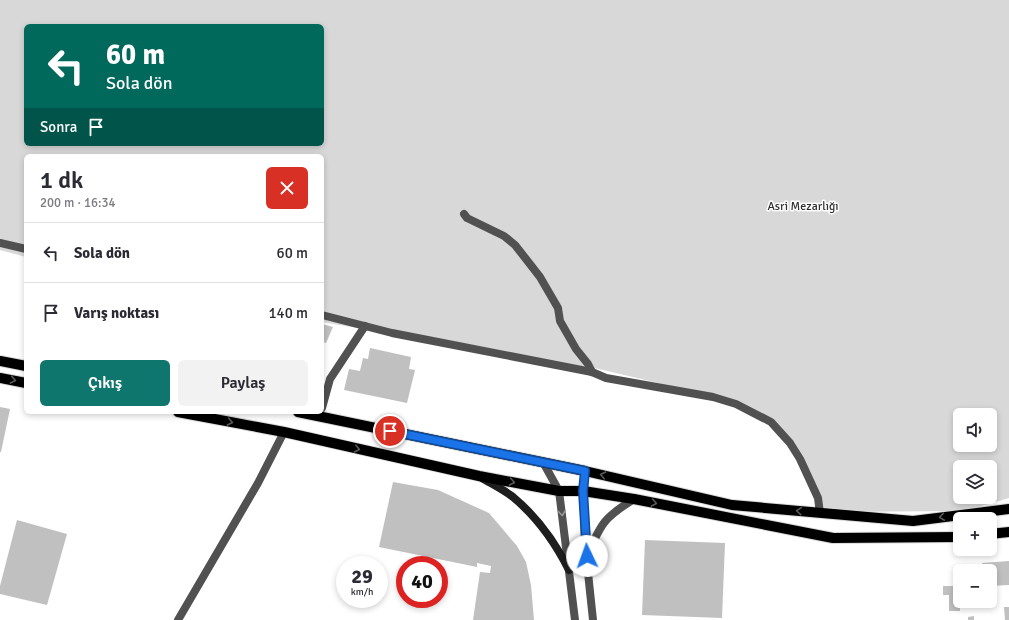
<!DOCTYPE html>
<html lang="tr">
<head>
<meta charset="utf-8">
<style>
  :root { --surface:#fff; --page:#f2f2f3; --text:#2b2b33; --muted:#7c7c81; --line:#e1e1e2; --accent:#0f766e }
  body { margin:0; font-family:Signika,sans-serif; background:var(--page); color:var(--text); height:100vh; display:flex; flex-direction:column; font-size:15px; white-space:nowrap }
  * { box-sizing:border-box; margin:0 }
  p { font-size:13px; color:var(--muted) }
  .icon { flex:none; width:22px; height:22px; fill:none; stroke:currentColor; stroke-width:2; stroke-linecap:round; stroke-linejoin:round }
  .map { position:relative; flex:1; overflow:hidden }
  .details { position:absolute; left:24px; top:154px; width:300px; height:260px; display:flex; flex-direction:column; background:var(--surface); border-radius:6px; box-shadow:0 2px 6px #0003 }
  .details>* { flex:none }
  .guide { position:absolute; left:24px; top:24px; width:300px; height:122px; border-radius:6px; box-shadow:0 2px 6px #0003; background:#00695c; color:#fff; overflow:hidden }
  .tools { position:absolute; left:953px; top:408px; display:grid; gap:8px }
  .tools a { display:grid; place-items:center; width:44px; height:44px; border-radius:6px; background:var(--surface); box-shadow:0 2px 6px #0003; font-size:20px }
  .speed { position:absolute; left:336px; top:556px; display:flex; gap:8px; font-size:20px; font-weight:700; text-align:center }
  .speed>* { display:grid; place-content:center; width:52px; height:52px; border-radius:50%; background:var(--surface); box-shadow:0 2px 6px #0003; line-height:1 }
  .speed small { font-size:10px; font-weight:400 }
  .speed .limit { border:6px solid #d22; background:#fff; color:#111 }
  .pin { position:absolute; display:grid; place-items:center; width:34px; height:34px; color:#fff; margin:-17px; border:2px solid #fff; border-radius:50%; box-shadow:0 1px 4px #0007 }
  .me { position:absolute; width:44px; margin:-22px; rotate:357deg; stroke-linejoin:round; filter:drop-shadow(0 0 3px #0008) }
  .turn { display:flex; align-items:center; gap:14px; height:84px; padding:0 16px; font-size:18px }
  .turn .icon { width:52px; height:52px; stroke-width:2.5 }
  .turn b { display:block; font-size:28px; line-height:34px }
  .then { display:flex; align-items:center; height:38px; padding:0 16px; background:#0003; gap:8px; font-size:15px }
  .round { display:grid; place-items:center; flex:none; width:42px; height:42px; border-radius:6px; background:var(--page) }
  .head { display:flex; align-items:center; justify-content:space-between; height:68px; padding:0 16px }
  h1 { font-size:24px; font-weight:600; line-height:30px }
  .primary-button { display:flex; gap:8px; margin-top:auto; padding:8px 16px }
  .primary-button a { flex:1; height:46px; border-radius:6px; background:var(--accent); color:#fff; font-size:16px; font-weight:600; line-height:46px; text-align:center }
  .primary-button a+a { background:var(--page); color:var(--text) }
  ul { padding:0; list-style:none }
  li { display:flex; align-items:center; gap:12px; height:60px; padding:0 16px; border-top:1px solid var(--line) }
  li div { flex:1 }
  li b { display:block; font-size:15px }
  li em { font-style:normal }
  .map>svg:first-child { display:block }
</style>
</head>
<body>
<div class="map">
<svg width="1009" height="620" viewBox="0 0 1009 620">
  <rect width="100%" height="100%" fill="#fff"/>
  <path fill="#d8d8d8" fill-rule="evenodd" d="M 0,0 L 1009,0 L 1009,498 L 964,511 L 821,512 L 790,441 L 738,402 L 599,369 L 322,322 L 322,156 L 26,156 L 26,257 L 0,250 ZM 26,26 L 322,26 L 322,144 L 26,144 ZM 960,415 L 990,415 L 990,445 L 960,445 ZM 960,467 L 990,467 L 990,497 L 960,497 Z"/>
  <g fill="#c0c0c0">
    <path d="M 322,324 L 333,327 L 326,343 L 322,342 Z"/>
    <path d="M 370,348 L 411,357 L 409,369 L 415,370 L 407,403 L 344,390 L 349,369 L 360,371 L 363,358 L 368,359 Z"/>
    <path d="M 0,407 L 10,409 L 1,452 L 0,452 Z"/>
    <path d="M 393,482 L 438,490 L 489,513 L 517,546 L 526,562 L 531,585 L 534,620 L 473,620 L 480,572 L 490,573 L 491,566 L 477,563 L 477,567 L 379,547 Z"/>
    <path d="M 17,520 L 67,534 L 47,605 L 0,594 L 0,586 Z"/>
    <path d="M 645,540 L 725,543 L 722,618 L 642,615 Z"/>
    <path d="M 1009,561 L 1009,585 L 990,586 L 990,571 L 983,571 L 982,563 Z"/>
    <path d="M 943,586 L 960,586 L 960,611 L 949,611 L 949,595 L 943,595 Z"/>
    <path d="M 1004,607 L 1009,607 L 1009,620 L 1005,620 Z"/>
    <path d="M 974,616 L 974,620 L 968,620 L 968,617 Z"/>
  </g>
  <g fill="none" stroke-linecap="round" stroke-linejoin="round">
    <g stroke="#dbdbdb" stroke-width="12">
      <g id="primary">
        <path d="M 0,361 L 26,366"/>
        <path d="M 0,378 L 26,383"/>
        <path d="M 178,412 L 284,432 L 479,476 L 559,491 L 583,491 L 634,499 L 833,538 L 960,537"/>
        <path d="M 298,412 L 585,471 L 732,505 L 913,521 L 1009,509"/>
        <path d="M 990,534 L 1009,532"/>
      </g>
    </g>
    <g stroke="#515151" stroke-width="8">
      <path d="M 464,214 L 467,218 L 504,236 L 515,245 L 526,259 L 540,277 L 558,308 L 560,321 L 576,349 L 588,364 L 592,372"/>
      <path d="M 0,243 L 26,249"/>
      <path d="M 322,315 L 392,333 L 592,372 L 606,378 L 713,397 L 736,404 L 771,422 L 790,443 L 800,459 L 818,498 L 820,513"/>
      <path d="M 322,408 L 330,379 L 365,326"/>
      <path d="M 178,620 L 258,483 L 284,432"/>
    </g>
    <g stroke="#515151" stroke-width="8">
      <path d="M 544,464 L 559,491 L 575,620"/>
      <path d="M 585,471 C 581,521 588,571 593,620"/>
      <path d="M 588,554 C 601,523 605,517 634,499"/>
    </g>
    <path stroke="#1e1e1e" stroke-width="8" d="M 482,478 C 492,484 504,490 513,497 C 537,517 555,542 569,570"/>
    <use href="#primary" stroke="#000" stroke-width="10"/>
  </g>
  <defs><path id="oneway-chevron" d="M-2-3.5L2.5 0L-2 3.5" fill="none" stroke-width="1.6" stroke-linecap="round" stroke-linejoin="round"/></defs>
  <g stroke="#595959">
    <use href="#oneway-chevron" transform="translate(13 380) rotate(11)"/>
    <use href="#oneway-chevron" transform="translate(230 422) rotate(11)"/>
    <use href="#oneway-chevron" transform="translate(357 449) rotate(13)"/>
    <use href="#oneway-chevron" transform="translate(603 475) rotate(-167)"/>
    <use href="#oneway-chevron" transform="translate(512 482) rotate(10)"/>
    <use href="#oneway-chevron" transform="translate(654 503) rotate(11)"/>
    <use href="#oneway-chevron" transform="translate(799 511) rotate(-175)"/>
    <use href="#oneway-chevron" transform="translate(942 517) rotate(172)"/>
  </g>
  <use stroke="#979797" href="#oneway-chevron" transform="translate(562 513) rotate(83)"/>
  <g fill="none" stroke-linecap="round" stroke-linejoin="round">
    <g stroke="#114b97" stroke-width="10">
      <path id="route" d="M 390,431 L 585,471 L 583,491 L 587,556"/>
    </g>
    <use href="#route" stroke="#1a73e8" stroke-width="7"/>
  </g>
  <g text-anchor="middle" stroke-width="3" stroke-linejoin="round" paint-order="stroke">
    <g font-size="12" fill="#2f2f2f" stroke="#fff">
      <text x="803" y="210">Asri Mezarlığı</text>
    </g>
  </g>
</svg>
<div class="tools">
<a><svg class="icon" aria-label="sound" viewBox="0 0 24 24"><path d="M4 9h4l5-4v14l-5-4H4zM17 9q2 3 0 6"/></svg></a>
<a><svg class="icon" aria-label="layers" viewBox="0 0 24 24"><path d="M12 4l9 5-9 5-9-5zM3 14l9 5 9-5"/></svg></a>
<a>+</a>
<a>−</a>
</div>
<div class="speed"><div>29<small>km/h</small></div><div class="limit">40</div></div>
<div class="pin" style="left:390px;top:431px;background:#d93025"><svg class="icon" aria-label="arrive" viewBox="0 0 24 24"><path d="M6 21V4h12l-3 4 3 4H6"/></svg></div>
<svg class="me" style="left:587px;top:556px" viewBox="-20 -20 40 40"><circle r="19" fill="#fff"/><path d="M0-13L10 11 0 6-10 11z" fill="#1a73e8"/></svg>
<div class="guide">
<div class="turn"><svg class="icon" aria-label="left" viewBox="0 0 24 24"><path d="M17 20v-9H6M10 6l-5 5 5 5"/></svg><div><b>60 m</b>Sola dön</div></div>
<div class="then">Sonra<svg class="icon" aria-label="arrive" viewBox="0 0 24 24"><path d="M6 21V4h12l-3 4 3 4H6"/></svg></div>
</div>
<section class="details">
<div class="head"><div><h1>1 dk</h1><p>200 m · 16:34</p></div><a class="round" style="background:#d93025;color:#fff"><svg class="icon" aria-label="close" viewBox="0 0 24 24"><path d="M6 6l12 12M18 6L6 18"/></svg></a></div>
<ul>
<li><svg class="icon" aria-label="left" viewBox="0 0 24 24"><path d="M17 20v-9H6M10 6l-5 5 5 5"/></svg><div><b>Sola dön</b></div><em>60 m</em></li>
<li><svg class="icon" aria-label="arrive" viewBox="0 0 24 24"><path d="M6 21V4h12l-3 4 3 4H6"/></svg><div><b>Varış noktası</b></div><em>140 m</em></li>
</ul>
<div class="primary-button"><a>Çıkış</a><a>Paylaş</a></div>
</section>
</div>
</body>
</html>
